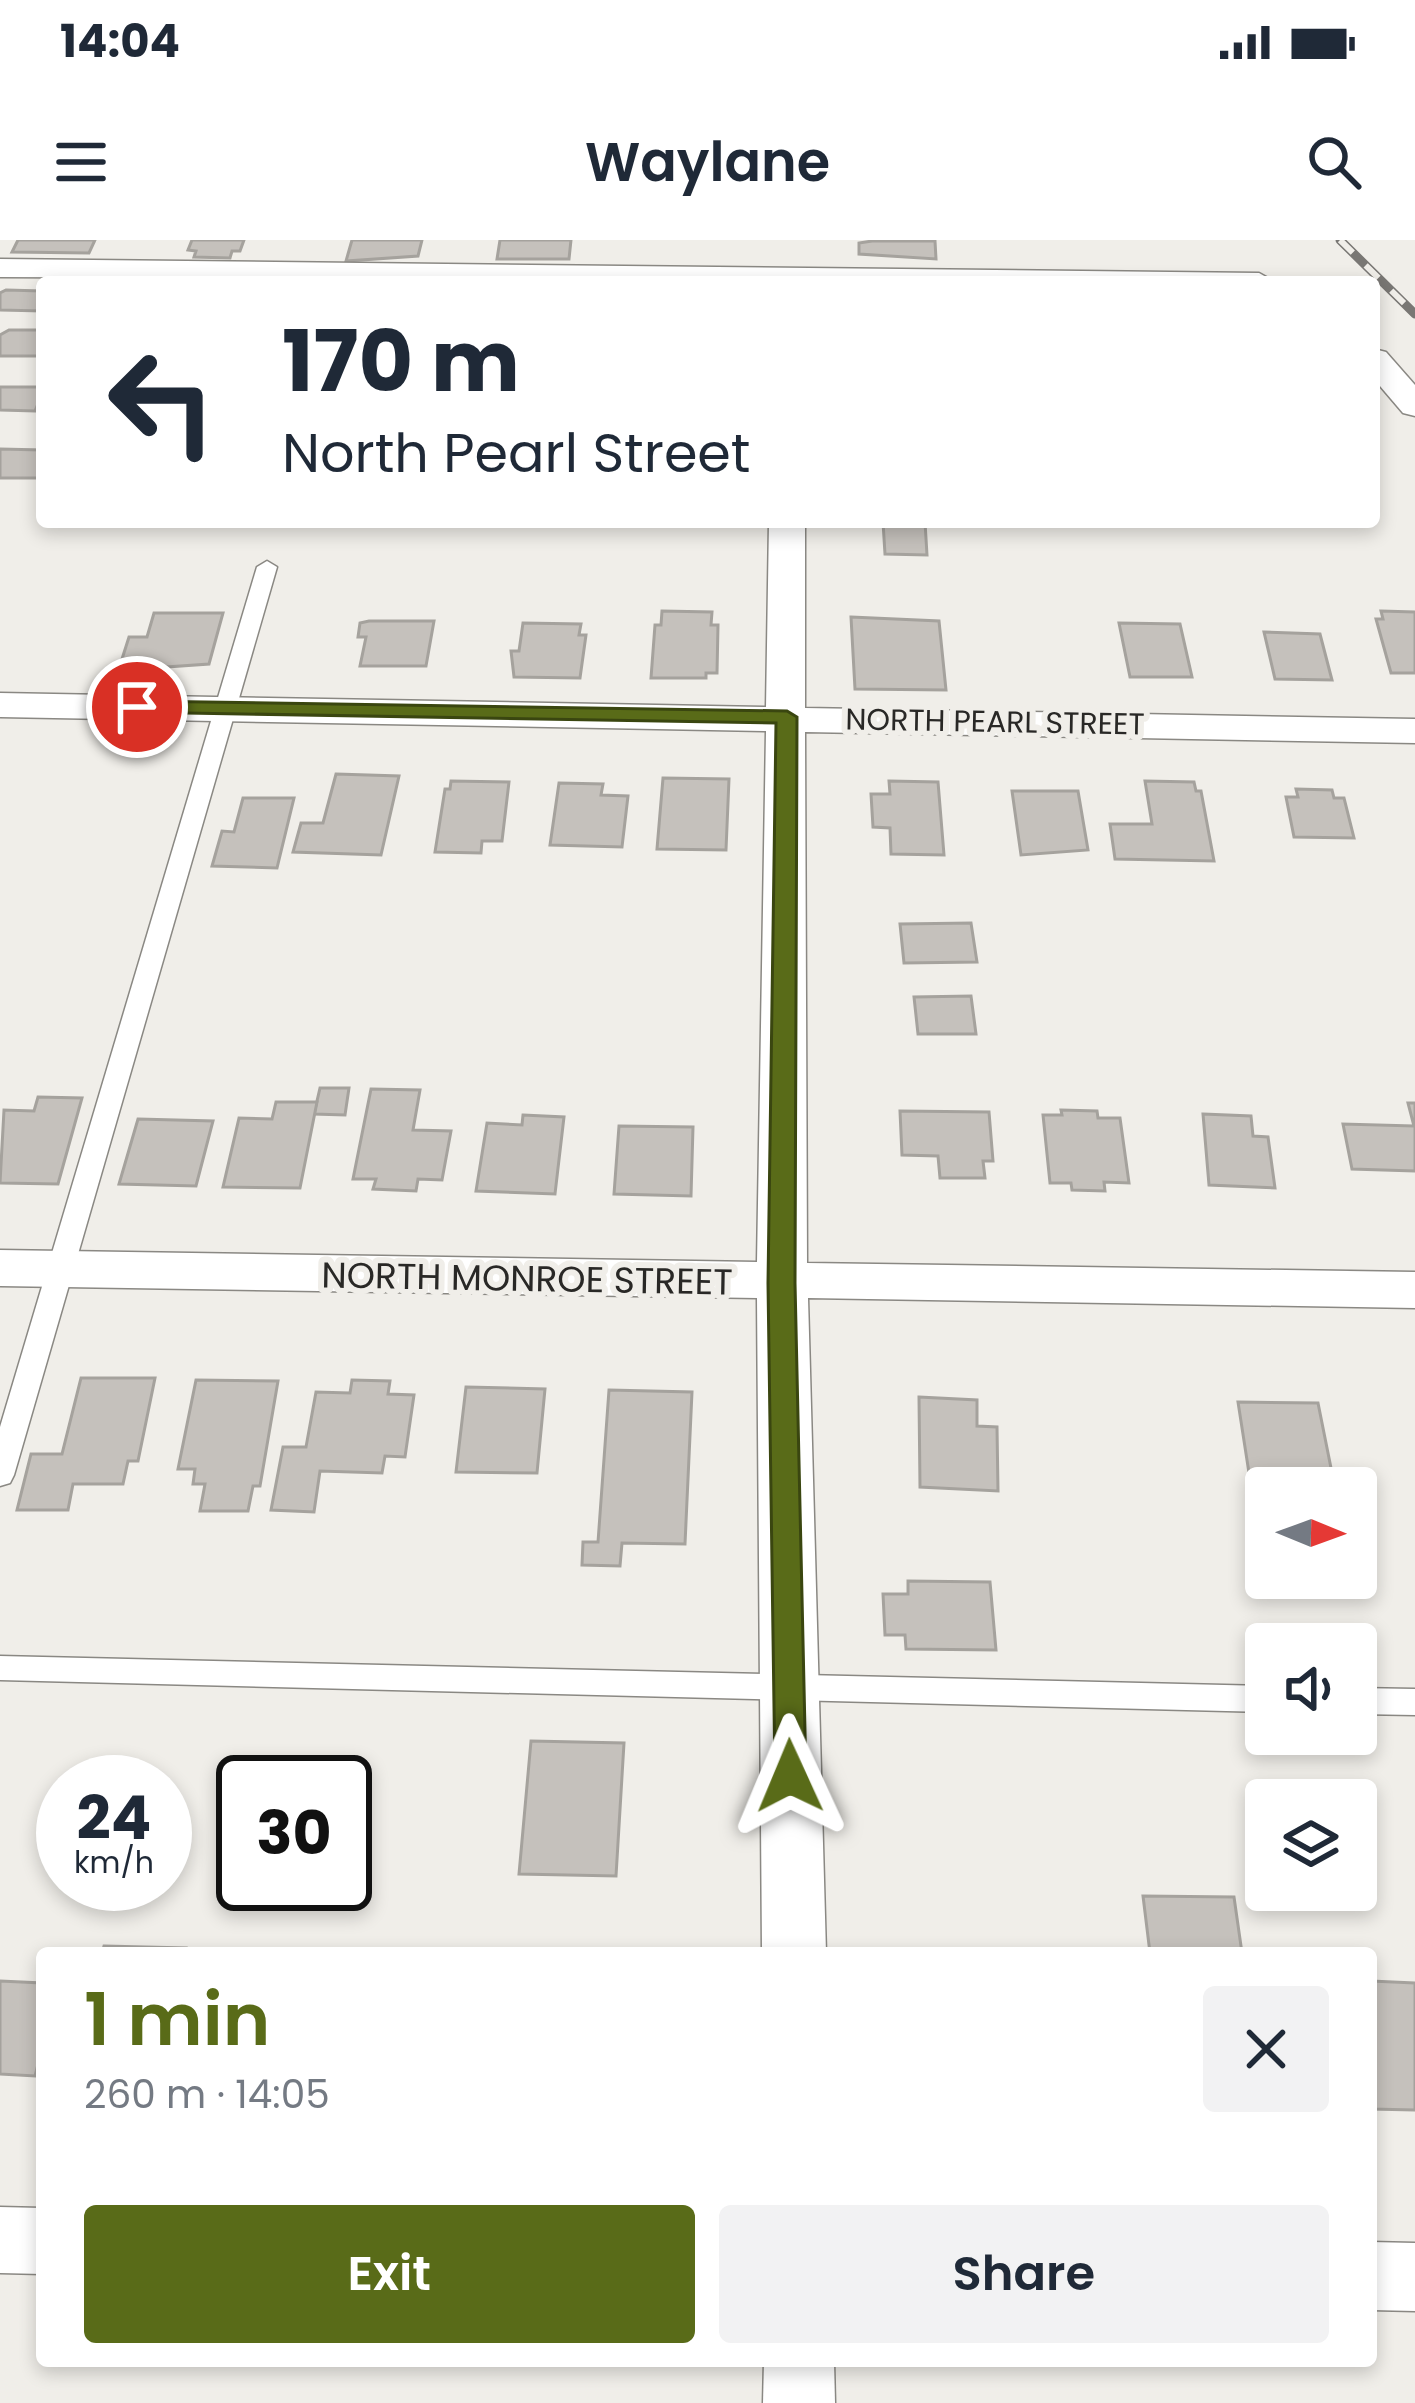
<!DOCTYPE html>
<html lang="en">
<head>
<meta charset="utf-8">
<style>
  :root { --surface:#fff; --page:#f2f2f3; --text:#1f2937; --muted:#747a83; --accent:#596b18 }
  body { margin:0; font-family:Poppins,sans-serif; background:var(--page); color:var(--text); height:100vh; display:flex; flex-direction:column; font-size:45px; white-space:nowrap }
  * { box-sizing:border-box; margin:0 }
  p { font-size:39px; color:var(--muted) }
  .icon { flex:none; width:66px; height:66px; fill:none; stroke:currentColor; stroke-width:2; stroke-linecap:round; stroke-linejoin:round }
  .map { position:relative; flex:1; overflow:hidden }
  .sheet { position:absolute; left:36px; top:1707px; width:1341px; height:420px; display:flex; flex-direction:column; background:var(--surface); border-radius:12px; box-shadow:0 6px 18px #0003 }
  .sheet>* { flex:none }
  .hud { position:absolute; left:36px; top:36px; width:1344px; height:252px; border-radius:12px; box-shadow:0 6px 18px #0003; background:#fff; color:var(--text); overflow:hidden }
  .needle { width:78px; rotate:91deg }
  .buttons { position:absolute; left:1245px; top:1227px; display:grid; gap:24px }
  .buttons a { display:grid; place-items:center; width:132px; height:132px; border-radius:12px; background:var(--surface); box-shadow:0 6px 18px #0003; font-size:60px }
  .speed { position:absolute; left:36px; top:1515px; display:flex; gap:24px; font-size:60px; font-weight:700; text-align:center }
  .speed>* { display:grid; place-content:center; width:156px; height:156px; border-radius:50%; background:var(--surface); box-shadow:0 6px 18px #0003; line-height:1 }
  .speed small { font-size:30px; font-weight:400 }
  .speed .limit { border:6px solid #111; border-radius:18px; background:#fff; color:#111 }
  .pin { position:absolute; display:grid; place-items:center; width:102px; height:102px; color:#fff; margin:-51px; border:6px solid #fff; border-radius:50%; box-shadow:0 3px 12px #0007 }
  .me { position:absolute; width:132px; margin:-66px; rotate:359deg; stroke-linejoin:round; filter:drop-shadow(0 0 9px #0008) }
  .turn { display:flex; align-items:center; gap:42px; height:252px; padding:0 48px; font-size:54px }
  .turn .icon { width:156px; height:156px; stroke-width:2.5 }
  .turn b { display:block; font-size:84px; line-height:102px }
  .round { display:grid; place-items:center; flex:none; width:126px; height:126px; border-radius:12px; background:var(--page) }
  .headline { display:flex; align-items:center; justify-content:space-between; height:204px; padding:0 48px }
  h1 { font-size:72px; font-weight:600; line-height:90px; color:var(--accent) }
  .cta { display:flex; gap:24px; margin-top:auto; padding:24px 48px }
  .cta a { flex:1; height:138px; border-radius:12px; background:var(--accent); color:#fff; font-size:48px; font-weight:600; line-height:138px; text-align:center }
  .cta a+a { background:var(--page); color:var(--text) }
  .status { display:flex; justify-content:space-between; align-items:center; height:84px; padding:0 60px; background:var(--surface); direction:ltr }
  .status svg { height:33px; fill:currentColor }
  header { display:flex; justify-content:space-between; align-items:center; height:156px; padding:0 48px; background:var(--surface); font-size:54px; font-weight:600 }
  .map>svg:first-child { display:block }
</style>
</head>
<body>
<div class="status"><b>14:04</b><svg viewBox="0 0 49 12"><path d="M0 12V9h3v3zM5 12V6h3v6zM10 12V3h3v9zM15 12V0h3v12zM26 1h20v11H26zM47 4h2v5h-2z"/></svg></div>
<header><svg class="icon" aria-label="menu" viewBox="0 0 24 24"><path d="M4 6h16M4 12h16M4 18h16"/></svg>Waylane<svg class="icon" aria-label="search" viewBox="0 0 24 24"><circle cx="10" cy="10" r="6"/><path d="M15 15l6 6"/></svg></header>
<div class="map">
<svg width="1415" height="2163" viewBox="0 0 1415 2163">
  <rect width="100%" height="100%" fill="#f0eee9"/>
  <g fill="#c5c1bc" stroke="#a5a29d" stroke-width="3">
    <path d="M 18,0 L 95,0 L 89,13 L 12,12 Z"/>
    <path d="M 192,0 L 244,0 L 240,11 L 232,11 L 230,18 L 194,17 L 196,11 L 188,10 Z"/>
    <path d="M 352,0 L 422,0 L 418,16 L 346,21 Z"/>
    <path d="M 500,0 L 571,0 L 569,19 L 497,19 Z"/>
    <path d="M 872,1 L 935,1 L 936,19 L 859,14 L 859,3 Z"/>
    <path d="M 6,50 L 42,51 L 42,71 L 0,70 L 0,53 Z"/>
    <path d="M 9,90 L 41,90 L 42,116 L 0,116 L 0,95 Z"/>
    <path d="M 0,147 L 42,147 L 42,154 L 35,171 L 0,170 Z"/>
    <path d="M 0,209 L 42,210 L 42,238 L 0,238 Z"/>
    <path d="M 883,282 L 925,282 L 927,315 L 885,314 Z"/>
    <path d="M 662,371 L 712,372 L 711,385 L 718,385 L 717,433 L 706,433 L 706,438 L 651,438 L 655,385 L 661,385 Z"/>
    <path d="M 1381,371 L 1415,372 L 1415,433 L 1391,433 L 1376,379 L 1383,379 Z"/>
    <path d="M 154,373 L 223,373 L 209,424 L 137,429 L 140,419 L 122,419 L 129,397 L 147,397 Z"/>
    <path d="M 851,377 L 939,381 L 946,450 L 855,449 Z"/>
    <path d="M 369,381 L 434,381 L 426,426 L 360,426 L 366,397 L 358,397 L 360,383 Z"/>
    <path d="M 523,383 L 581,384 L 579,395 L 586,395 L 580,438 L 514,437 L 511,411 L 519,411 Z"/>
    <path d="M 1119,383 L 1180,384 L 1192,437 L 1130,437 Z"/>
    <path d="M 1264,392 L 1320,394 L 1332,440 L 1275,439 Z"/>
    <path d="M 336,534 L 399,536 L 381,615 L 293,612 L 301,583 L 323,583 Z"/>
    <path d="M 663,538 L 729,539 L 726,610 L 657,609 Z"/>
    <path d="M 451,541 L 509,542 L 502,601 L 482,601 L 481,613 L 435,612 L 445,549 L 450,549 Z"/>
    <path d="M 889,541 L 938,542 L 944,615 L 891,614 L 890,588 L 873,587 L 871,554 L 890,554 Z"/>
    <path d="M 1145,541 L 1194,542 L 1196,551 L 1201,551 L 1214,621 L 1115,619 L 1110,584 L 1152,584 Z"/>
    <path d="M 559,543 L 603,544 L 601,555 L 628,556 L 622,607 L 550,605 Z"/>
    <path d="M 1296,549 L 1332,550 L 1334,558 L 1344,558 L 1354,598 L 1294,597 L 1286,557 L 1298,557 Z"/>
    <path d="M 1012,551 L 1078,551 L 1088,610 L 1021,615 Z"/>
    <path d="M 243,558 L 294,558 L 277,628 L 212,626 L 222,591 L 234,592 Z"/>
    <path d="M 971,683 L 977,722 L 904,723 L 900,684 Z"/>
    <path d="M 971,756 L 976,794 L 918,794 L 914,757 Z"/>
    <path d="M 320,848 L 349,848 L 345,875 L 314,874 Z"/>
    <path d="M 371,849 L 420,850 L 413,890 L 451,891 L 442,940 L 418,939 L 416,951 L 373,949 L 376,939 L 353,939 Z"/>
    <path d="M 38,857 L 82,858 L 58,944 L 0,943 L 4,870 L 34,871 Z"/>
    <path d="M 276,862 L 317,862 L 300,948 L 223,947 L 239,878 L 272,879 Z"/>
    <path d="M 1408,863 L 1415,863 L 1415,931 L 1352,929 L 1343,884 L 1414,886 Z"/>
    <path d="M 1061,870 L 1097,871 L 1098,878 L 1120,878 L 1129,943 L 1104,942 L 1105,951 L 1072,950 L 1071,943 L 1050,943 L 1043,875 L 1062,875 Z"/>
    <path d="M 900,871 L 989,872 L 993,921 L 983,921 L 985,938 L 940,938 L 938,916 L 902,915 Z"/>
    <path d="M 1203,874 L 1251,876 L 1253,896 L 1268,897 L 1275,948 L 1209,945 Z"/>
    <path d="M 523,875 L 564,877 L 555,954 L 476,951 L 487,883 L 522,885 Z"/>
    <path d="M 138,879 L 213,881 L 196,946 L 119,944 Z"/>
    <path d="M 619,886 L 693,887 L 691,956 L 614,954 Z"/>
    <path d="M 81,1138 L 155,1138 L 138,1221 L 128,1221 L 123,1244 L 73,1244 L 68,1270 L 17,1270 L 31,1214 L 62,1214 Z"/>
    <path d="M 196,1140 L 278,1141 L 260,1246 L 253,1246 L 248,1271 L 200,1271 L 205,1244 L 193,1244 L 195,1229 L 178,1229 Z"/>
    <path d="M 352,1140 L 390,1141 L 388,1154 L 414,1155 L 405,1217 L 385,1216 L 382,1233 L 320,1231 L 314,1272 L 271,1270 L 283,1207 L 306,1207 L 316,1152 L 350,1153 Z"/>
    <path d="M 466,1147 L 545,1149 L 537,1233 L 456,1232 Z"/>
    <path d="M 609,1150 L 692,1152 L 685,1304 L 622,1303 L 620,1326 L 582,1325 L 583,1302 L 598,1302 Z"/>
    <path d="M 919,1157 L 977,1160 L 977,1186 L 997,1187 L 998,1251 L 920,1247 Z"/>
    <path d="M 1238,1162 L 1318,1163 L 1335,1248 L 1266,1248 L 1266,1304 L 1260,1304 Z"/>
    <path d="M 908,1341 L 990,1342 L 996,1410 L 906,1409 L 905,1395 L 885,1395 L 883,1354 L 908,1354 Z"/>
    <path d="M 531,1501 L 624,1503 L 616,1636 L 519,1634 Z"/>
    <path d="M 1143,1656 L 1234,1657 L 1242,1713 L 1150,1713 Z"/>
    <path d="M 104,1706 L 186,1708 L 185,1713 L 102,1713 Z"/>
    <path d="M 0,1741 L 42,1743 L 42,1808 L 35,1836 L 0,1834 Z"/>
    <path d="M 1371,1741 L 1415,1743 L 1415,1870 L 1371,1869 Z"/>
  </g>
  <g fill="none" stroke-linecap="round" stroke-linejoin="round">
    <g stroke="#8a8883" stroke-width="3">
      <g id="lane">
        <path d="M 267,321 L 277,327 L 14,1235 L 10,1243 L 0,1246 L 0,1187 L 257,327 Z"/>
        <path d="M 0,1416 L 1266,1446 L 1266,1472 L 0,1440 Z"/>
        <path d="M 1356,1448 L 1415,1449 L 1415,1475 L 1356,1474 Z"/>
      </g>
    </g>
    <g stroke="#8a8883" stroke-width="3">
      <g id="street">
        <path d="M 0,19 L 1259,33 L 1275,42 L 0,37 Z"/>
        <path d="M 1374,109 L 1386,112 L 1415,145 L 1415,176 L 1403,173 L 1374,139 Z"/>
        <path d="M 769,282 L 805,282 L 805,468 L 1415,479 L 1415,503 L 805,492 L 807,1023 L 1415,1032 L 1415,1068 L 808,1058 L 826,1713 L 762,1713 L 757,1058 L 0,1046 L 0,1010 L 757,1022 L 766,491 L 0,477 L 0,453 L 766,467 Z"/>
        <path d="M 0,1967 L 42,1968 L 42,2034 L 0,2033 Z"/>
        <path d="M 1371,2002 L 1415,2003 L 1415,2071 L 1371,2070 Z"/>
        <path d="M 764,2121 L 834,2121 L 835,2163 L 763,2163 Z"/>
      </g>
    </g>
    <use href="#lane" fill="#fff" fill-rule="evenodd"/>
    <use href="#street" fill="#fff" fill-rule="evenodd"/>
    <g stroke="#797774" stroke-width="9">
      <path id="rail" d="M 1340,0 L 1415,74"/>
    </g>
    <use href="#rail" stroke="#f0eee9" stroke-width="6" stroke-dasharray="18" stroke-linecap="butt"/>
  </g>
  <path fill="#596b18" stroke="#3a4610" stroke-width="3" d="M 137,461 L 787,471 L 797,477 L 795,1043 L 806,1536 L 802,1545 L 790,1549 L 779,1545 L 775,1536 L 768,1043 L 776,483 L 129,472 L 126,467 Z"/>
  <g text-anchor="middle" stroke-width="12" stroke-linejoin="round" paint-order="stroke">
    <g font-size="30" fill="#292826" stroke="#f0eee9">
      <text transform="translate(995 482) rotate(1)" y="10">NORTH PEARL STREET</text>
    </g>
    <g font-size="36" fill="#292826" stroke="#f0eee9">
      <text transform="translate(527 1038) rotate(1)" y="13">NORTH MONROE STREET</text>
    </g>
  </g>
</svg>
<div class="buttons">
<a><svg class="needle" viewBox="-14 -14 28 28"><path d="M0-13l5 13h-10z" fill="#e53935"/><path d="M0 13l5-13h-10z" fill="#747a83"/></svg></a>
<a><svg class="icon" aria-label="sound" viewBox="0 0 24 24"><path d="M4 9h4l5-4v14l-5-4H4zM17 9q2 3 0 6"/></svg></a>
<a><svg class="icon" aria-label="layers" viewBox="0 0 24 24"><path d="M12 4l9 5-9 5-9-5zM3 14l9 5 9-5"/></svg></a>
</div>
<div class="speed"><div>24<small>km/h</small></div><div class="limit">30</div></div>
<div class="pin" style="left:137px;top:467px;background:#d93025"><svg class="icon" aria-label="arrive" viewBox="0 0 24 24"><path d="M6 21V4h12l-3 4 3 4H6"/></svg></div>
<svg class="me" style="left:790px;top:1536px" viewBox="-20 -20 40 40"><path d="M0-17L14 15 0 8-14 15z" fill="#596b18" stroke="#fff" stroke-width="4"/></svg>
<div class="hud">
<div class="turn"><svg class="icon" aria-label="left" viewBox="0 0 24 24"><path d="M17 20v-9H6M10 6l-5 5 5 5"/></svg><div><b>170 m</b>North Pearl Street</div></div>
</div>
<section class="sheet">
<div class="headline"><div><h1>1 min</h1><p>260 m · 14:05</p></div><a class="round"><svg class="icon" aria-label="close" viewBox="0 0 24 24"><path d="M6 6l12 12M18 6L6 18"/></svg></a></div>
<div class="cta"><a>Exit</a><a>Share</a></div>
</section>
</div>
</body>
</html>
